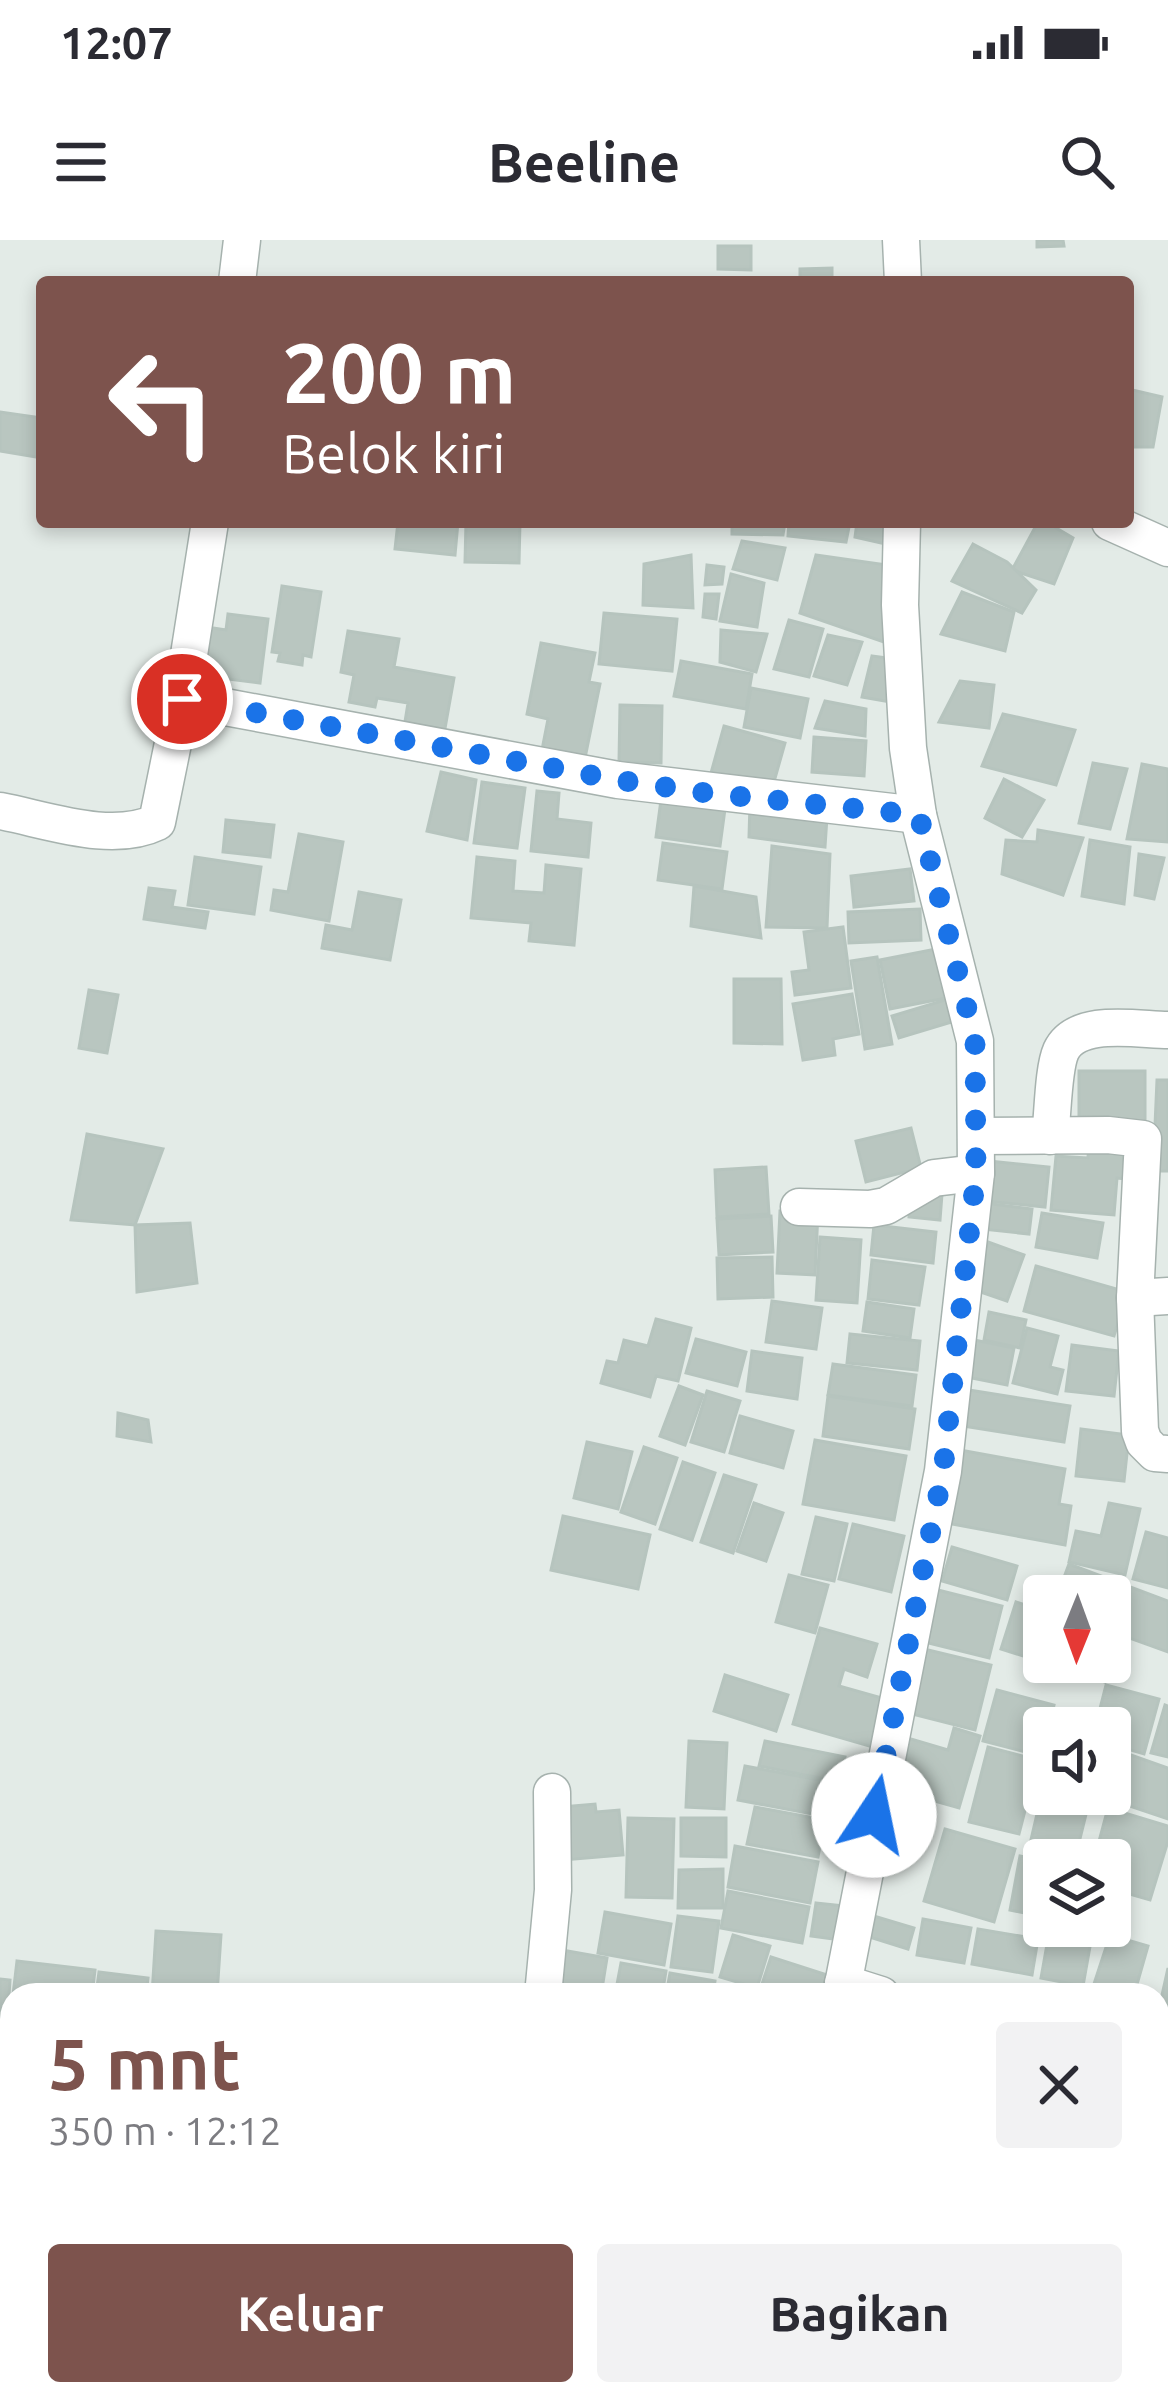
<!DOCTYPE html>
<html lang="id">
<head>
<meta charset="utf-8">
<style>
  :root { --surface:#fff; --page:#f2f2f3; --text:#2b2b33; --muted:#7c7c81; --accent:#7d534d }
  body { margin:0; font-family:Ubuntu,sans-serif; background:var(--page); color:var(--text); height:100vh; display:flex; flex-direction:column; font-size:45px; white-space:nowrap }
  * { box-sizing:border-box; margin:0 }
  p { font-size:39px; color:var(--muted) }
  .icon { flex:none; width:66px; height:66px; fill:none; stroke:currentColor; stroke-width:2; stroke-linecap:round; stroke-linejoin:round }
  .map { position:relative; flex:1; overflow:hidden }
  .panel { position:absolute; left:0px; top:1743px; width:1170px; height:423px; display:flex; flex-direction:column; background:var(--surface); border-radius:36px 36px 0 0; box-shadow:0 6px 18px #0003 }
  .panel>* { flex:none }
  .banner { position:absolute; left:36px; top:36px; width:1098px; height:252px; border-radius:12px; box-shadow:0 6px 18px #0003; background:#7d534d; color:#fff; overflow:hidden }
  .needle { width:78px; rotate:181deg }
  .tools { position:absolute; left:1023px; top:1335px; display:grid; gap:24px }
  .tools a { display:grid; place-items:center; width:108px; height:108px; border-radius:12px; background:var(--surface); box-shadow:0 6px 18px #0003; font-size:60px }
  .pin { position:absolute; display:grid; place-items:center; width:102px; height:102px; color:#fff; margin:-51px; border:6px solid #fff; border-radius:50%; box-shadow:0 3px 12px #0007 }
  .me { position:absolute; width:132px; margin:-66px; rotate:11deg; stroke-linejoin:round; filter:drop-shadow(0 0 9px #0008) }
  .turn { display:flex; align-items:center; gap:42px; height:252px; padding:0 48px; font-size:54px }
  .turn .icon { width:156px; height:156px; stroke-width:2.5 }
  .turn b { display:block; font-size:84px; line-height:102px }
  .round { display:grid; place-items:center; flex:none; width:126px; height:126px; border-radius:12px; background:var(--page) }
  .headline { display:flex; align-items:center; justify-content:space-between; height:204px; padding:0 48px }
  h1 { font-size:72px; font-weight:600; line-height:90px; color:var(--accent) }
  .button { display:flex; gap:24px; margin-top:auto; padding:24px 48px }
  .button a { flex:1; height:138px; border-radius:12px; background:var(--accent); color:#fff; font-size:48px; font-weight:600; line-height:138px; text-align:center }
  .button a+a { background:var(--page); color:var(--text) }
  .status { display:flex; justify-content:space-between; align-items:center; height:84px; padding:0 60px; background:var(--surface); direction:ltr }
  .status svg { height:33px; fill:currentColor }
  header { display:flex; justify-content:space-between; align-items:center; height:156px; padding:0 48px; background:var(--surface); font-size:54px; font-weight:600 }
  .map>svg:first-child { display:block }
</style>
</head>
<body>
<div class="status"><b>12:07</b><svg viewBox="0 0 49 12"><path d="M0 12V9h3v3zM5 12V6h3v6zM10 12V3h3v9zM15 12V0h3v12zM26 1h20v11H26zM47 4h2v5h-2z"/></svg></div>
<header><svg class="icon" aria-label="menu" viewBox="0 0 24 24"><path d="M4 6h16M4 12h16M4 18h16"/></svg>Beeline<svg class="icon" aria-label="search" viewBox="0 0 24 24"><circle cx="10" cy="10" r="6"/><path d="M15 15l6 6"/></svg></header>
<div class="map">
<svg width="1168" height="2164" viewBox="0 0 1168 2164">
  <rect width="100%" height="100%" fill="#e3ebe7"/>
  <g fill="#b9c6c0" stroke="#b6c4be" stroke-width="3">
    <path d="M 1037,0 L 1063,0 L 1064,6 L 1037,7 Z"/>
    <path d="M 718,6 L 751,6 L 751,30 L 718,29 Z"/>
    <path d="M 832,28 L 832,42 L 800,42 L 800,29 Z"/>
    <path d="M 143,38 L 187,39 L 187,42 L 143,42 Z"/>
    <path d="M 1128,149 L 1162,157 L 1153,207 L 1128,207 Z"/>
    <path d="M 0,172 L 42,178 L 42,218 L 0,211 Z"/>
    <path d="M 398,282 L 458,282 L 455,315 L 395,309 Z"/>
    <path d="M 466,282 L 520,282 L 519,323 L 465,322 Z"/>
    <path d="M 732,282 L 785,282 L 783,295 L 732,294 Z"/>
    <path d="M 789,282 L 850,282 L 846,302 L 788,296 Z"/>
    <path d="M 857,282 L 896,282 L 894,306 L 855,297 Z"/>
    <path d="M 1038,282 L 1046,282 L 1073,298 L 1054,344 L 1012,330 Z"/>
    <path d="M 742,301 L 785,308 L 777,340 L 733,329 Z"/>
    <path d="M 973,304 L 1007,322 L 1036,350 L 1022,373 L 952,341 Z"/>
    <path d="M 691,315 L 693,368 L 643,365 L 644,324 Z"/>
    <path d="M 816,315 L 887,325 L 890,404 L 800,373 Z"/>
    <path d="M 707,325 L 724,327 L 722,344 L 705,345 Z"/>
    <path d="M 731,334 L 764,343 L 757,387 L 720,381 Z"/>
    <path d="M 282,346 L 321,352 L 311,417 L 303,415 L 302,425 L 278,421 L 280,413 L 272,412 Z"/>
    <path d="M 962,352 L 1014,372 L 1005,411 L 941,394 Z"/>
    <path d="M 705,354 L 719,354 L 716,379 L 703,377 Z"/>
    <path d="M 604,373 L 677,379 L 672,431 L 599,424 Z"/>
    <path d="M 228,374 L 268,379 L 260,443 L 188,434 L 194,385 L 226,390 Z"/>
    <path d="M 789,380 L 823,389 L 809,437 L 774,429 Z"/>
    <path d="M 721,390 L 767,394 L 756,432 L 720,422 Z"/>
    <path d="M 348,391 L 399,399 L 394,427 L 454,438 L 444,494 L 404,488 L 408,463 L 377,458 L 375,467 L 349,462 L 354,435 L 341,432 Z"/>
    <path d="M 828,395 L 862,402 L 847,445 L 814,436 Z"/>
    <path d="M 541,403 L 595,413 L 589,442 L 600,444 L 583,528 L 540,520 L 548,479 L 527,474 Z"/>
    <path d="M 872,416 L 895,419 L 896,463 L 862,457 Z"/>
    <path d="M 681,421 L 752,434 L 746,469 L 674,456 Z"/>
    <path d="M 960,441 L 994,445 L 989,488 L 939,482 Z"/>
    <path d="M 751,448 L 808,459 L 800,498 L 744,487 Z"/>
    <path d="M 825,461 L 866,469 L 865,496 L 815,488 Z"/>
    <path d="M 620,465 L 662,466 L 661,523 L 619,522 Z"/>
    <path d="M 1003,474 L 1075,490 L 1056,545 L 982,526 Z"/>
    <path d="M 724,486 L 785,503 L 772,549 L 711,533 Z"/>
    <path d="M 814,497 L 866,501 L 864,536 L 812,532 Z"/>
    <path d="M 1093,523 L 1127,529 L 1110,589 L 1079,583 Z"/>
    <path d="M 1142,524 L 1168,529 L 1168,602 L 1127,599 Z"/>
    <path d="M 441,532 L 476,540 L 467,600 L 427,591 Z"/>
    <path d="M 1004,539 L 1044,560 L 1022,597 L 985,578 Z"/>
    <path d="M 482,542 L 525,548 L 517,608 L 474,603 Z"/>
    <path d="M 537,551 L 559,553 L 557,579 L 591,583 L 588,617 L 531,611 Z"/>
    <path d="M 661,560 L 725,569 L 720,606 L 656,597 Z"/>
    <path d="M 750,563 L 827,577 L 825,607 L 749,597 Z"/>
    <path d="M 226,580 L 274,585 L 270,617 L 223,612 Z"/>
    <path d="M 1038,590 L 1083,598 L 1063,655 L 1002,634 L 1006,600 L 1037,602 Z"/>
    <path d="M 299,594 L 343,602 L 329,681 L 271,670 L 274,650 L 288,652 Z"/>
    <path d="M 1090,600 L 1130,607 L 1124,664 L 1082,656 Z"/>
    <path d="M 663,603 L 727,612 L 722,649 L 658,640 Z"/>
    <path d="M 772,606 L 830,614 L 827,688 L 766,687 Z"/>
    <path d="M 1139,614 L 1164,618 L 1154,659 L 1135,655 Z"/>
    <path d="M 195,617 L 261,627 L 254,674 L 188,665 Z"/>
    <path d="M 477,617 L 515,621 L 513,651 L 544,653 L 546,625 L 581,629 L 574,705 L 529,701 L 531,683 L 471,678 Z"/>
    <path d="M 910,629 L 914,661 L 854,667 L 851,636 Z"/>
    <path d="M 694,646 L 756,657 L 761,698 L 691,686 Z"/>
    <path d="M 149,648 L 175,651 L 172,667 L 208,672 L 205,688 L 144,679 Z"/>
    <path d="M 359,652 L 401,660 L 390,720 L 322,708 L 326,685 L 352,690 Z"/>
    <path d="M 920,669 L 921,700 L 849,703 L 848,672 Z"/>
    <path d="M 843,687 L 851,748 L 795,755 L 792,732 L 809,730 L 804,692 Z"/>
    <path d="M 936,709 L 946,758 L 890,769 L 880,720 Z"/>
    <path d="M 877,717 L 892,804 L 865,809 L 851,721 Z"/>
    <path d="M 734,739 L 781,739 L 782,804 L 734,803 Z"/>
    <path d="M 89,750 L 118,755 L 107,813 L 79,808 Z"/>
    <path d="M 852,754 L 859,794 L 833,799 L 835,815 L 803,820 L 793,764 Z"/>
    <path d="M 948,759 L 955,781 L 899,798 L 892,776 Z"/>
    <rect x="1079" y="831" width="66" height="60"/>
    <path d="M 1157,840 L 1168,840 L 1168,931 L 1153,931 Z"/>
    <path d="M 911,888 L 921,928 L 866,942 L 856,901 Z"/>
    <path d="M 87,894 L 163,909 L 135,985 L 71,980 Z"/>
    <path d="M 1089,898 L 1140,902 L 1136,940 L 1117,938 L 1114,975 L 1051,970 L 1056,916 L 1088,918 Z"/>
    <path d="M 989,921 L 1049,927 L 1045,967 L 985,961 Z"/>
    <path d="M 766,927 L 769,974 L 717,977 L 715,930 Z"/>
    <path d="M 911,951 L 942,954 L 940,980 L 909,977 Z"/>
    <path d="M 984,963 L 1032,969 L 1029,994 L 982,989 Z"/>
    <path d="M 780,971 L 818,972 L 815,1035 L 777,1033 Z"/>
    <path d="M 1042,973 L 1103,983 L 1097,1018 L 1036,1007 Z"/>
    <path d="M 771,976 L 773,1012 L 719,1015 L 717,979 Z"/>
    <path d="M 190,983 L 197,1043 L 137,1052 L 135,985 Z"/>
    <path d="M 874,985 L 936,992 L 933,1023 L 871,1015 Z"/>
    <path d="M 820,997 L 861,1000 L 857,1063 L 816,1060 Z"/>
    <path d="M 988,1002 L 1024,1015 L 1007,1061 L 972,1049 Z"/>
    <path d="M 772,1017 L 773,1057 L 718,1059 L 717,1018 Z"/>
    <path d="M 872,1020 L 925,1027 L 919,1065 L 868,1059 Z"/>
    <path d="M 1036,1026 L 1127,1052 L 1114,1096 L 1024,1071 Z"/>
    <path d="M 772,1061 L 822,1068 L 816,1109 L 766,1102 Z"/>
    <path d="M 867,1062 L 914,1069 L 910,1098 L 863,1091 Z"/>
    <path d="M 989,1072 L 1026,1080 L 1020,1108 L 984,1100 Z"/>
    <path d="M 656,1079 L 691,1088 L 678,1141 L 656,1136 L 650,1157 L 601,1143 L 607,1121 L 618,1123 L 624,1100 L 648,1106 Z"/>
    <path d="M 1027,1088 L 1058,1096 L 1050,1127 L 1063,1130 L 1057,1154 L 1013,1143 Z"/>
    <path d="M 850,1094 L 920,1101 L 917,1130 L 847,1123 Z"/>
    <path d="M 696,1099 L 746,1112 L 737,1146 L 686,1133 Z"/>
    <path d="M 974,1100 L 1014,1108 L 1007,1145 L 967,1137 Z"/>
    <path d="M 1072,1105 L 1119,1111 L 1114,1156 L 1066,1151 Z"/>
    <path d="M 752,1111 L 802,1118 L 797,1159 L 747,1151 Z"/>
    <path d="M 833,1124 L 916,1135 L 912,1166 L 828,1155 Z"/>
    <path d="M 679,1146 L 703,1155 L 685,1205 L 660,1196 Z"/>
    <path d="M 969,1150 L 1070,1166 L 1064,1202 L 963,1186 Z"/>
    <path d="M 707,1151 L 740,1161 L 724,1212 L 691,1202 Z"/>
    <path d="M 828,1156 L 915,1169 L 909,1209 L 823,1196 Z"/>
    <path d="M 118,1173 L 148,1180 L 151,1202 L 117,1196 Z"/>
    <path d="M 740,1176 L 793,1191 L 783,1228 L 730,1213 Z"/>
    <path d="M 1081,1189 L 1129,1195 L 1124,1241 L 1076,1236 Z"/>
    <path d="M 815,1200 L 906,1216 L 894,1280 L 803,1264 Z"/>
    <path d="M 587,1202 L 632,1212 L 618,1269 L 574,1258 Z"/>
    <path d="M 644,1207 L 677,1218 L 655,1284 L 621,1272 Z"/>
    <path d="M 960,1210 L 1065,1229 L 1059,1264 L 1071,1266 L 1065,1305 L 947,1283 Z"/>
    <path d="M 683,1222 L 715,1233 L 692,1300 L 660,1289 Z"/>
    <path d="M 724,1235 L 756,1245 L 733,1313 L 701,1302 Z"/>
    <path d="M 754,1263 L 783,1273 L 766,1321 L 737,1311 Z"/>
    <path d="M 1109,1263 L 1140,1269 L 1125,1335 L 1069,1322 L 1076,1291 L 1101,1296 Z"/>
    <path d="M 563,1276 L 650,1295 L 638,1349 L 551,1330 Z"/>
    <path d="M 816,1277 L 847,1284 L 834,1341 L 802,1334 Z"/>
    <path d="M 853,1284 L 904,1296 L 891,1352 L 839,1339 Z"/>
    <path d="M 1146,1292 L 1168,1298 L 1168,1348 L 1133,1339 Z"/>
    <path d="M 952,1307 L 1017,1326 L 1007,1360 L 942,1341 Z"/>
    <path d="M 1069,1324 L 1168,1361 L 1168,1412 L 1110,1391 L 1110,1356 L 1057,1356 Z"/>
    <path d="M 789,1335 L 828,1345 L 815,1393 L 776,1382 Z"/>
    <path d="M 934,1349 L 1002,1366 L 989,1418 L 920,1401 Z"/>
    <path d="M 1016,1362 L 1044,1371 L 1044,1422 L 1110,1422 L 1110,1392 L 1120,1395 L 1105,1442 L 1001,1409 Z"/>
    <path d="M 820,1388 L 877,1404 L 867,1437 L 844,1429 L 839,1446 L 889,1460 L 876,1508 L 793,1484 Z"/>
    <path d="M 924,1409 L 991,1425 L 975,1490 L 908,1473 Z"/>
    <path d="M 725,1435 L 788,1455 L 776,1491 L 714,1471 Z"/>
    <path d="M 1106,1445 L 1159,1459 L 1144,1514 L 1110,1504 L 1110,1488 L 1095,1488 Z"/>
    <path d="M 997,1450 L 1054,1465 L 1049,1488 L 1044,1488 L 1041,1516 L 983,1501 Z"/>
    <path d="M 1165,1465 L 1168,1466 L 1168,1517 L 1151,1513 Z"/>
    <path d="M 954,1488 L 980,1496 L 959,1568 L 892,1549 L 908,1498 L 948,1510 Z"/>
    <path d="M 689,1501 L 727,1503 L 724,1569 L 686,1567 Z"/>
    <path d="M 765,1501 L 845,1517 L 840,1542 L 759,1526 Z"/>
    <path d="M 988,1507 L 1038,1520 L 1019,1594 L 969,1582 Z"/>
    <path d="M 1128,1514 L 1168,1528 L 1168,1579 L 1112,1560 Z"/>
    <path d="M 745,1526 L 824,1541 L 818,1575 L 738,1560 Z"/>
    <path d="M 1044,1544 L 1044,1554 L 1091,1554 L 1076,1615 L 1030,1604 Z"/>
    <path d="M 595,1564 L 596,1572 L 619,1570 L 623,1615 L 564,1620 L 560,1567 Z"/>
    <path d="M 755,1567 L 825,1580 L 818,1617 L 747,1604 Z"/>
    <path d="M 1108,1568 L 1168,1586 L 1168,1601 L 1150,1660 L 1112,1649 L 1121,1619 L 1098,1605 Z"/>
    <path d="M 628,1578 L 674,1579 L 672,1658 L 626,1657 Z"/>
    <path d="M 681,1578 L 726,1578 L 726,1617 L 681,1616 Z"/>
    <path d="M 945,1589 L 1015,1609 L 994,1682 L 924,1661 Z"/>
    <path d="M 735,1606 L 818,1622 L 810,1663 L 728,1647 Z"/>
    <path d="M 1020,1616 L 1044,1621 L 1044,1677 L 1010,1670 Z"/>
    <path d="M 723,1629 L 723,1668 L 678,1668 L 679,1630 Z"/>
    <path d="M 728,1651 L 809,1667 L 802,1703 L 721,1688 Z"/>
    <path d="M 816,1663 L 845,1666 L 841,1700 L 811,1696 Z"/>
    <path d="M 605,1672 L 671,1684 L 664,1725 L 598,1713 Z"/>
    <path d="M 867,1674 L 914,1688 L 908,1709 L 860,1694 Z"/>
    <path d="M 678,1676 L 719,1681 L 712,1732 L 671,1727 Z"/>
    <path d="M 923,1679 L 971,1688 L 964,1723 L 917,1715 Z"/>
    <path d="M 978,1689 L 1038,1699 L 1032,1735 L 972,1724 Z"/>
    <path d="M 156,1691 L 221,1695 L 217,1755 L 152,1755 Z"/>
    <path d="M 1049,1693 L 1091,1701 L 1083,1746 L 1041,1738 Z"/>
    <path d="M 733,1695 L 770,1706 L 757,1748 L 720,1737 Z"/>
    <path d="M 1110,1695 L 1148,1706 L 1134,1755 L 1091,1753 Z"/>
    <path d="M 562,1710 L 607,1718 L 601,1755 L 555,1755 Z"/>
    <path d="M 771,1717 L 827,1735 L 820,1755 L 797,1755 L 762,1744 Z"/>
    <path d="M 17,1721 L 95,1730 L 92,1755 L 13,1755 Z"/>
    <path d="M 621,1723 L 666,1731 L 662,1755 L 615,1755 Z"/>
    <path d="M 1168,1728 L 1168,1775 L 1158,1773 Z"/>
    <path d="M 99,1732 L 148,1738 L 146,1755 L 96,1755 Z"/>
    <path d="M 670,1733 L 715,1741 L 713,1755 L 666,1755 Z"/>
    <path d="M 0,1739 L 10,1740 L 7,1784 L 0,1783 Z"/>
    <path d="M 0,1824 L 12,1824 L 12,1885 L 0,1884 Z"/>
    <path d="M 1158,1853 L 1168,1856 L 1168,1916 L 1158,1913 Z"/>
    <path d="M 0,1974 L 12,1975 L 12,2043 L 0,2043 Z"/>
    <path d="M 119,2154 L 186,2154 L 186,2164 L 118,2164 Z"/>
    <path d="M 649,2154 L 727,2154 L 726,2164 L 679,2164 L 648,2160 Z"/>
    <path d="M 882,2154 L 926,2154 L 926,2164 L 883,2164 Z"/>
    <path d="M 977,2154 L 977,2164 L 931,2164 L 931,2155 Z"/>
    <path d="M 1045,2154 L 1067,2154 L 1069,2164 L 1047,2164 Z"/>
    <path d="M 1074,2154 L 1096,2154 L 1098,2164 L 1076,2164 Z"/>
    <path d="M 1100,2154 L 1122,2154 L 1125,2164 L 1102,2164 Z"/>
  </g>
  <g fill="none" stroke-linecap="round" stroke-linejoin="round">
    <g stroke="#a6b2ae" stroke-width="39">
      <g id="minor">
        <path d="M 901,0 L 903,42"/>
        <path d="M 237,42 L 242,0"/>
        <path d="M 1110,282 L 1168,308"/>
        <path d="M 182,459 L 210,282"/>
        <path d="M 0,571 C 48,580 112,604 157,582 L 182,459 L 618,540 L 918,575"/>
        <path d="M 977,896 L 1108,895 L 1143,899 L 1135,1058 L 1168,1056"/>
        <path d="M 1050,896 C 1053,874 1053,829 1061,811 C 1077,777 1139,790 1168,790"/>
        <path d="M 799,967 L 870,969 L 886,966 L 934,938 L 976,933"/>
        <path d="M 1135,1058 L 1140,1191 L 1144,1202 L 1155,1213 L 1168,1214"/>
        <path d="M 843,1743 L 881,1755"/>
        <path d="M 543,1755 L 553,1650 L 552,1552"/>
        <path d="M 841,1755 L 943,1231 L 976,933 L 975,801 L 918,575 L 908,508 L 900,365 L 902,282"/>
        <path d="M 1158,1843 L 1168,1847"/>
        <path d="M 593,2154 L 595,2164"/>
        <path d="M 217,2164 L 217,2154"/>
        <path d="M 750,2164 L 752,2154"/>
      </g>
    </g>
    <use href="#minor" stroke="#fff" stroke-width="36"/>
  </g>
  <g fill="none" stroke-linecap="round" stroke-linejoin="round">
    <path stroke="#1a73e8" stroke-width="21" stroke-dasharray="0 37.8" d="M 182,459 L 618,540 L 707,553 L 919,575 L 975,801 L 976,933 L 943,1231 L 874,1575"/>
  </g>
</svg>
<div class="tools">
<a><svg class="needle" viewBox="-14 -14 28 28"><path d="M0-13l5 13h-10z" fill="#e53935"/><path d="M0 13l5-13h-10z" fill="#7c7c81"/></svg></a>
<a><svg class="icon" aria-label="sound" viewBox="0 0 24 24"><path d="M4 9h4l5-4v14l-5-4H4zM17 9q2 3 0 6"/></svg></a>
<a><svg class="icon" aria-label="layers" viewBox="0 0 24 24"><path d="M12 4l9 5-9 5-9-5zM3 14l9 5 9-5"/></svg></a>
</div>
<div class="pin" style="left:182px;top:459px;background:#d93025"><svg class="icon" aria-label="arrive" viewBox="0 0 24 24"><path d="M6 21V4h12l-3 4 3 4H6"/></svg></div>
<svg class="me" style="left:874px;top:1575px" viewBox="-20 -20 40 40"><circle r="19" fill="#fff"/><path d="M0-13L10 11 0 6-10 11z" fill="#1a73e8"/></svg>
<div class="banner">
<div class="turn"><svg class="icon" aria-label="left" viewBox="0 0 24 24"><path d="M17 20v-9H6M10 6l-5 5 5 5"/></svg><div><b>200 m</b>Belok kiri</div></div>
</div>
<section class="panel">
<div class="headline"><div><h1>5 mnt</h1><p>350 m · 12:12</p></div><a class="round"><svg class="icon" aria-label="close" viewBox="0 0 24 24"><path d="M6 6l12 12M18 6L6 18"/></svg></a></div>
<div class="button"><a>Keluar</a><a>Bagikan</a></div>
</section>
</div>
</body>
</html>
